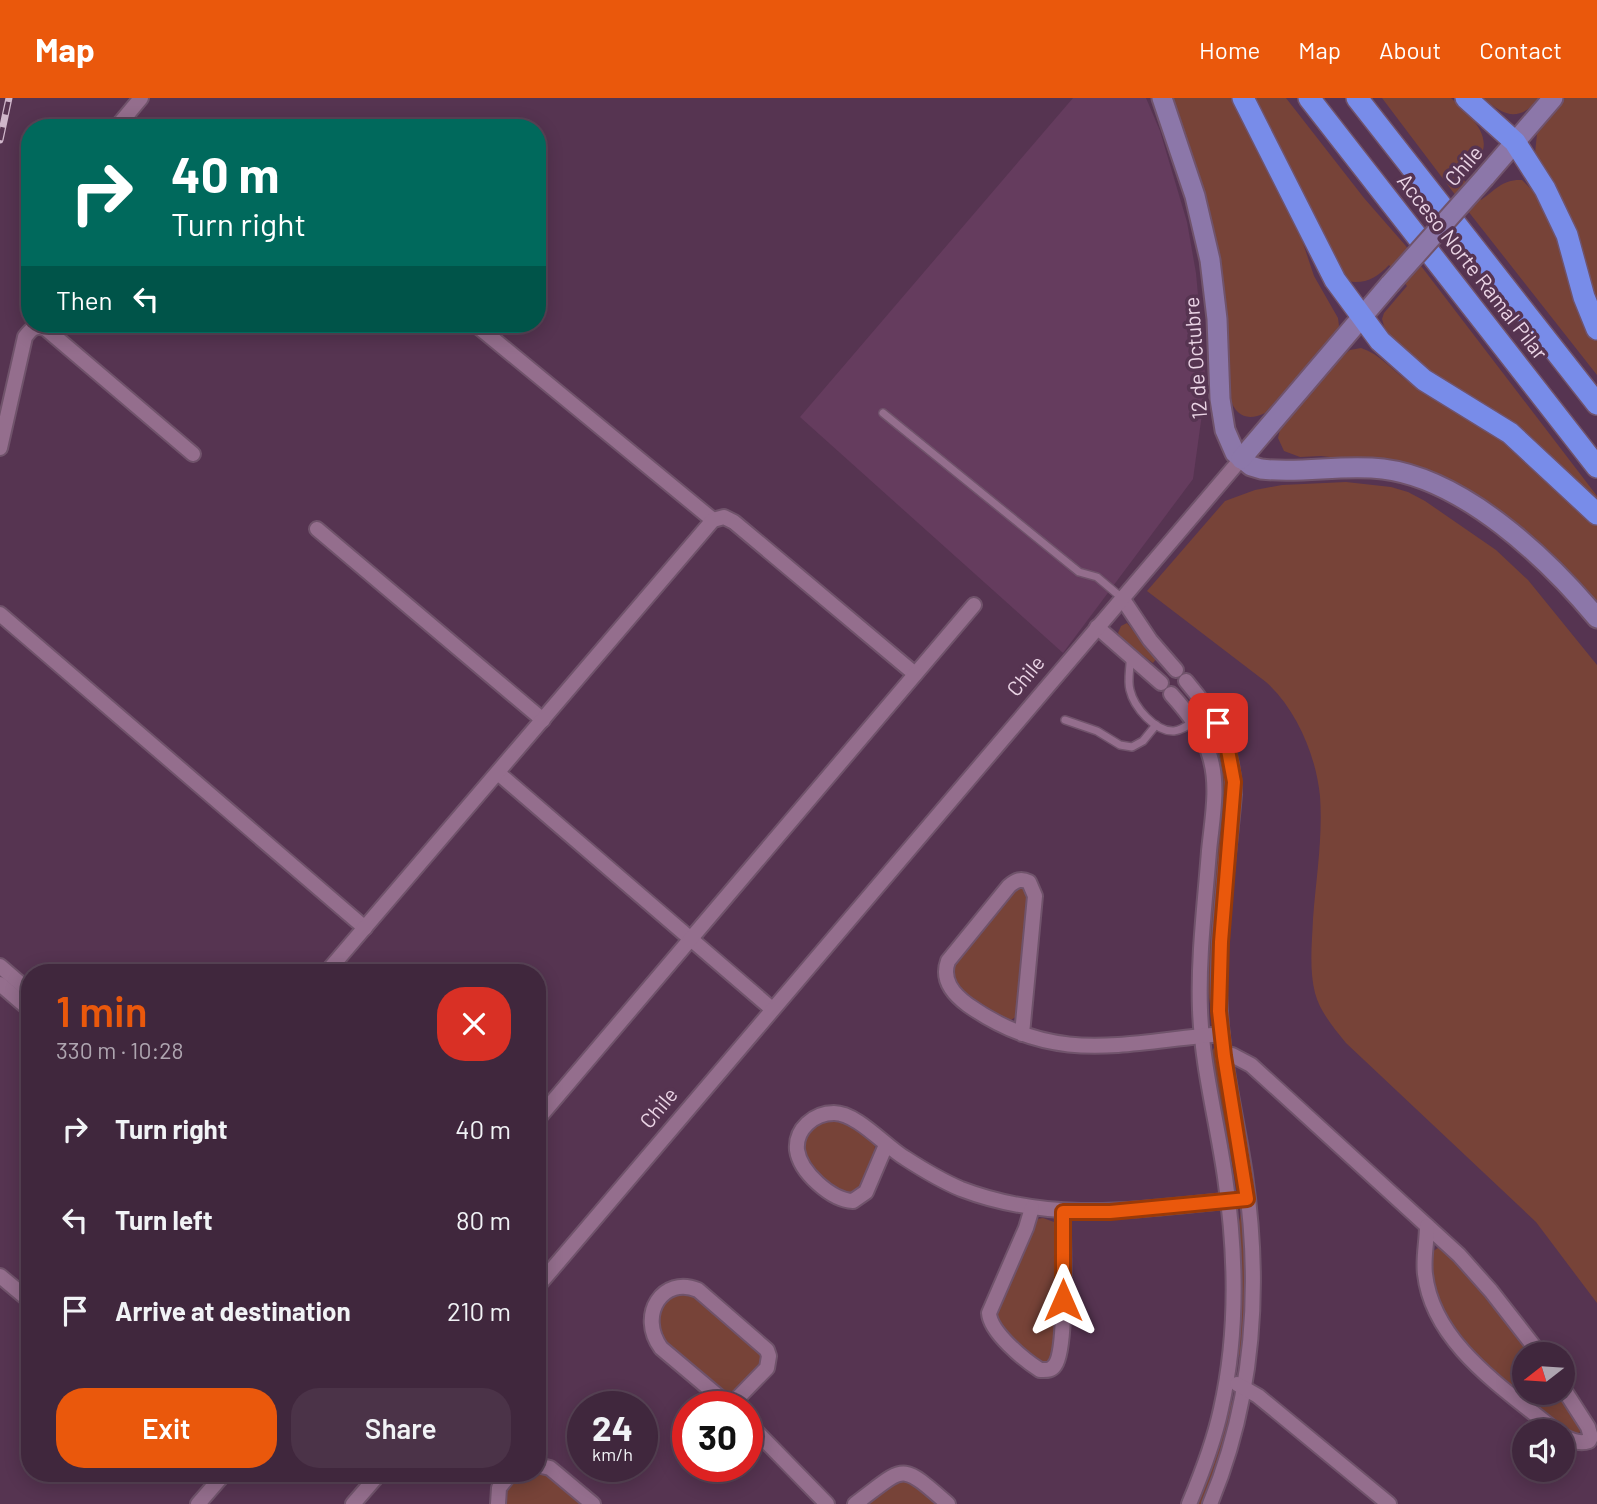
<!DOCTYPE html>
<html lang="en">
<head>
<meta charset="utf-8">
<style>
  :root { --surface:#40273d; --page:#4b3348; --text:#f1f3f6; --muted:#aea5b0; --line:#594457; --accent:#ea580c }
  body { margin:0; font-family:Barlow,sans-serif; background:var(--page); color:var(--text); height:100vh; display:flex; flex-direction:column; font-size:26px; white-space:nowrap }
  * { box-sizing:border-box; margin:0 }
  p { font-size:23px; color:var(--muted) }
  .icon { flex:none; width:38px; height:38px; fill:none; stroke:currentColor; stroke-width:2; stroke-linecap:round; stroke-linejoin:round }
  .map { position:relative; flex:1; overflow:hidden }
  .panel { position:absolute; left:21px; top:866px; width:525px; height:518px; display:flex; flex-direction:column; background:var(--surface); border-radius:28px; box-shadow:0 4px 18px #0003,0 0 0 2px var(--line) }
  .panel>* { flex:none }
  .banner { position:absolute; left:21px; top:21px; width:525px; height:214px; border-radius:28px; box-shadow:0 4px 18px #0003,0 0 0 2px var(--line); background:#00695c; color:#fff; overflow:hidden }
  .needle { width:46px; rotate:253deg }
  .controls { position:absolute; left:1512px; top:1244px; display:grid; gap:14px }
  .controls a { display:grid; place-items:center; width:63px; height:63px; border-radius:50%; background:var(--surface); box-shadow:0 4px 18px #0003,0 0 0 2px var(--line); font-size:35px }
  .speed { position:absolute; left:567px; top:1293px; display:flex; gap:14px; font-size:35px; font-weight:700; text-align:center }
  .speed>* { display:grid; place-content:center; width:91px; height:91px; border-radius:50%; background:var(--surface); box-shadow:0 4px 18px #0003,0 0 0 2px var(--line); line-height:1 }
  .speed small { font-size:18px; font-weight:400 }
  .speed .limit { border:10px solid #d22; background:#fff; color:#111 }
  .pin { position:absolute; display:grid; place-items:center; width:60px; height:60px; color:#fff; margin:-30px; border-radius:14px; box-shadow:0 4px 10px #0006 }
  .me { position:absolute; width:77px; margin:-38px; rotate:0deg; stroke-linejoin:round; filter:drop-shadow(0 0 5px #0008) }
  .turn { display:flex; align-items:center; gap:24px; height:147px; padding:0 35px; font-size:32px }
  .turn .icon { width:91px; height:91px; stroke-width:2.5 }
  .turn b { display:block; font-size:49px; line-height:60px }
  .then { display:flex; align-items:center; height:66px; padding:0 35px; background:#0003; gap:14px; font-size:26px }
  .round { display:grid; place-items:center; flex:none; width:74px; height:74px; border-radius:28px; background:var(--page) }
  .summary { display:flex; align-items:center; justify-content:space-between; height:119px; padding:0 35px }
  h1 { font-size:42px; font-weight:600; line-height:52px; color:var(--accent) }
  .button { display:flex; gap:14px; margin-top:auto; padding:14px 35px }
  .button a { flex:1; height:80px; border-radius:28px; background:var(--accent); color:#fff; font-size:28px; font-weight:600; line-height:80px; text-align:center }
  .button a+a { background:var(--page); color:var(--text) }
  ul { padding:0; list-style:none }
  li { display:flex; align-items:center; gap:21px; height:91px; padding:0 35px }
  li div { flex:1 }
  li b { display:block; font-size:26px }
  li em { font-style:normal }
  header { display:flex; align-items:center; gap:42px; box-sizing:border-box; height:98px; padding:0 35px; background:var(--accent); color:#fff }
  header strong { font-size:33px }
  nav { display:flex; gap:38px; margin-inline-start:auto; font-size:24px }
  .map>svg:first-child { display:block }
</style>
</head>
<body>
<header>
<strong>Map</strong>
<nav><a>Home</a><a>Map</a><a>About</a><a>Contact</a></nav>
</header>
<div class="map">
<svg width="1597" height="1406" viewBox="0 0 1597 1406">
  <rect width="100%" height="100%" fill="#563451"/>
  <path fill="#653c5e" d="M 1073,0 L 1146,0 L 1160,33 L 1187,124 L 1196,175 L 1206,287 L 1193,381 L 1063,555 L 800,319 Z"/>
  <g fill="#774338">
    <path d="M 1170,0 L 1235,0 L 1295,121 L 1314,178 L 1338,220 L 1339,228 L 1336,236 L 1265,315 C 1248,323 1236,319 1230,300 L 1220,167 Z"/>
    <path d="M 1250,0 L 1286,0 L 1364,100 L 1405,147 L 1597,398 L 1597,406 L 1502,318 L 1425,270 L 1387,239 L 1382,221 L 1384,215 L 1407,188 L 1389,167 C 1377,180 1364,187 1346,183 Z"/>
    <path d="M 1382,0 L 1451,0 C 1466,14 1494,36 1480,59 C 1476,67 1469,74 1463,81 L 1481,102 C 1495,92 1503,81 1522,82 L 1539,99 L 1555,131 L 1588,227 L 1597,242 L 1597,277 L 1453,94 Z"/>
    <path d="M 1483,0 L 1540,0 C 1519,24 1505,19 1483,0 Z"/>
    <path d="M 1565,0 L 1597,0 L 1597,217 L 1570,120 L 1554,85 L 1535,55 L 1537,36 Z"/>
    <path d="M 1361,250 C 1380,256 1393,273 1409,284 C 1432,298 1457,309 1479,324 C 1523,352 1561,389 1597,426 L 1597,512 L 1553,463 L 1383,365 L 1321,358 L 1300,359 L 1284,353 L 1278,340 L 1281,327 L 1342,258 L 1350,252 Z"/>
    <path d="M 1346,384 L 1391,389 L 1408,394 L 1425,403 L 1496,452 L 1528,482 L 1597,567 L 1597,1205 L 1536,1124 L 1346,945 C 1334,930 1320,914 1315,895 C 1309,871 1312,845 1313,821 C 1316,781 1323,739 1320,698 C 1316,658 1297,612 1266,584 L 1147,493 L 1225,403 L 1255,392 L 1282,387 Z"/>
    <path d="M 1127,525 L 1156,561 L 1153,565 L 1121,541 L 1118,535 L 1121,528 Z"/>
    <path d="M 1211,628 L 1220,644 L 1228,676 L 1215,913 L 1212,918 L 1207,888 L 1221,695 Z"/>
    <path d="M 1021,789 L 1026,792 L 1029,798 L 1017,918 L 1011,922 L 1007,922 L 963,895 L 953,886 L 952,867 L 1014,791 Z"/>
    <path d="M 1217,946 L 1239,1075 L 1238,1083 C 1224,1041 1216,998 1211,954 Z"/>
    <path d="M 825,1021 L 842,1021 L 862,1034 L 875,1047 C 875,1058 863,1093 852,1096 C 840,1100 807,1067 804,1055 C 802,1047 805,1035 811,1029 C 814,1026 821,1023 825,1021 Z"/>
    <path d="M 1241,1114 L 1245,1124 L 1248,1192 L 1243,1263 L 1236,1251 L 1237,1134 Z"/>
    <path d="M 1043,1120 L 1054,1124 L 1057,1128 L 1056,1255 L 1047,1267 L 1041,1267 L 1000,1231 L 995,1213 L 1033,1128 L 1037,1121 Z"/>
    <path d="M 1438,1150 L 1443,1150 L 1470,1177 L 1534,1256 L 1524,1256 L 1524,1295 L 1560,1295 L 1581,1327 L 1580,1334 L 1575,1337 C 1552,1331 1460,1245 1447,1223 C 1435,1202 1432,1179 1430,1155 Z"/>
    <path d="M 689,1193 L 762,1254 C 765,1270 741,1296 724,1295 L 666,1247 L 654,1221 L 666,1199 Z"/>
    <path d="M 1237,1296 L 1238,1305 L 1205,1406 L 1198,1406 L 1215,1361 L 1229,1308 Z"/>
    <path d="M 537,1370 L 542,1371 L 586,1406 L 502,1406 L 503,1394 L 515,1377 L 537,1376 Z"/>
    <path d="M 902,1379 L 943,1406 L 863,1406 Z"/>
  </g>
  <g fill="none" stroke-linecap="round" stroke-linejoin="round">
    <g stroke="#70536b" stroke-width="10">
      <g id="lane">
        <path d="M 883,315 L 1079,474 L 1097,479 L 1122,500"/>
        <path d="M 1130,558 C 1131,569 1127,581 1130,592 C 1134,609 1155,634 1174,633 C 1182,632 1187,628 1194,623"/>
        <path d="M 1065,622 L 1097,633 L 1120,647 L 1132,649 L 1143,643 L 1156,627"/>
      </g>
    </g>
    <g stroke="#70536b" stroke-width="18">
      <g id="street">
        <path d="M 116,30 L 141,0"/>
        <path d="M 475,226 L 713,422"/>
        <path d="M 0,350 L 25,239 C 31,231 35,227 45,230 L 193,356"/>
        <path d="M 317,431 L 543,622"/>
        <path d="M 1122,500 L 1150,542 L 1176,572"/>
        <path d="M 0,516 L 365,830"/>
        <path d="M 1097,529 L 1161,585"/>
        <path d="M 1186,583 C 1215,617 1234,651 1234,696 C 1228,767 1215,843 1220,914 C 1223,969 1237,1022 1245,1077 C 1261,1188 1254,1301 1210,1406"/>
        <path d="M 1171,596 C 1188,615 1203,634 1210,659 C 1219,689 1212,722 1209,753 C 1205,806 1198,859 1200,912 C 1202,968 1217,1023 1225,1079 C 1236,1154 1238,1236 1221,1311 C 1214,1344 1202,1375 1189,1406"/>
        <path d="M 498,675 L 772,911"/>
        <path d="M 0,868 L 30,894"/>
        <path d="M 326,875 L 713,422 L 724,419 L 734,424 L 915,576"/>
        <path d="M 0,886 L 30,912"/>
        <path d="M 1022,936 L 1035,798 L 1029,784 C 1021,780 1016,782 1009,788 L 948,863 C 941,882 953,896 968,907 C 1056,969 1124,944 1222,936"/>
        <path d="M 1224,959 L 1232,957 L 1251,967 L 1459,1157 L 1491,1193 L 1540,1256"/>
        <path d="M 537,1022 L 974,507"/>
        <path d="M 886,1047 L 866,1094 L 853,1103 C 831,1102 800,1074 797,1052 C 795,1031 814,1015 834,1015 C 857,1015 885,1048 905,1060 C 922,1071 942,1083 961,1091 C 1052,1126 1141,1111 1235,1102"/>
        <path d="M 1032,1110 L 1026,1130 L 989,1215 C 990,1234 1024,1262 1040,1272 C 1046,1272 1051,1273 1055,1267 C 1068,1250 1062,1142 1063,1114"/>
        <path d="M 1427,1128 C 1427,1144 1423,1160 1425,1176 C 1433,1247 1507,1292 1557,1334"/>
        <path d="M 0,1178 L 30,1203"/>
        <path d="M 537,1189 L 1241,361"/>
        <path d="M 1237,1286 L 1258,1298 L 1389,1406"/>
        <path d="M 1563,1290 L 1588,1329 L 1591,1339 L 1589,1343 C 1580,1346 1571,1343 1563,1338"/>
        <path d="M 730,1308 L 767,1270 L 769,1258 L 767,1252 L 698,1192 C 663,1177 637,1217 661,1250 L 731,1309"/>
        <path d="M 747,1324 L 827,1406"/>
        <path d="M 537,1367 L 550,1370 L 593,1406"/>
        <path d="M 198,1406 L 224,1376"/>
        <path d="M 353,1406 L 379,1376"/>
        <path d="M 498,1406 L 499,1390 L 510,1376"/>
        <path d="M 855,1406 C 906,1368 899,1363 948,1406"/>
      </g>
    </g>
    <g stroke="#70536b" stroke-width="23">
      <g id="secondary">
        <path d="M 1162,0 L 1195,98 L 1210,162 L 1217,221 L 1220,301 L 1225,332 L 1235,355 L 1251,368 L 1261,371 C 1301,376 1342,366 1383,371 C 1464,381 1547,460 1597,520"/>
        <path d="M 1485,79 L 1553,0"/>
        <path d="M 1241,361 L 1390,186"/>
      </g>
    </g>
    <g stroke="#70536b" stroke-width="24">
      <g id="highway">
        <path d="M 1243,0 L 1335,182 L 1380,243 L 1424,282 L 1510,335 L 1597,416"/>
        <path d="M 1309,0 L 1597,369"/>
        <path d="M 1357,0 L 1597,306"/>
        <path d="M 1466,0 L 1515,44 L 1545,91 L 1567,137 L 1584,199 L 1597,231"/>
      </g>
    </g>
    <use href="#lane" stroke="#946e8d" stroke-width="7"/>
    <use href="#street" stroke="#946e8d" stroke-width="14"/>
    <use href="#secondary" stroke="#8c77a9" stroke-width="19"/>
    <use href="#highway" stroke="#788ce9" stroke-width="21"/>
    <g stroke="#cfb6ca" stroke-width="7">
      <path id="rail" d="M 0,42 L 9,0"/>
    </g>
    <use href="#rail" stroke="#563451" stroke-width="4.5" stroke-dasharray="13" stroke-linecap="butt"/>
    <g stroke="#70536b" stroke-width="23" stroke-linecap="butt">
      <path id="secondary-bridge" d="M 1390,186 L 1485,79"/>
    </g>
    <use href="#secondary-bridge" stroke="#8c77a9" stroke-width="19"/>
  </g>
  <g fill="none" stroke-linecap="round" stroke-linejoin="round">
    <g stroke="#983908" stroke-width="18">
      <path id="route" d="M 1063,1202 L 1063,1114 L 1110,1114 L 1247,1101 L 1224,958 L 1219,913 L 1221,844 L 1234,684 L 1228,652 L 1218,625"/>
    </g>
    <use href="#route" stroke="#ea580c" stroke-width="12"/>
  </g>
  <g text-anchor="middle" stroke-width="7" stroke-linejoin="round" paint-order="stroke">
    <g font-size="21" fill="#ebd5e6" stroke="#563451">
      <text transform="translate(1464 68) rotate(-49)" y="7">Chile</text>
      <text transform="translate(1472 169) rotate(52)" y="7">Acceso Norte Ramal Pilar</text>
      <text transform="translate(1196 260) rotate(-94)" y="7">12 de Octubre</text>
      <text transform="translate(1026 578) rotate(-50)" y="7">Chile</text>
      <text transform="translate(659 1010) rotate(-50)" y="7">Chile</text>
    </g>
  </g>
</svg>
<div class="controls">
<a><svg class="needle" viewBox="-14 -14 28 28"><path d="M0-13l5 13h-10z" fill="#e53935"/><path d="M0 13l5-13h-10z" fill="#aea5b0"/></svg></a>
<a><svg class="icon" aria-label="sound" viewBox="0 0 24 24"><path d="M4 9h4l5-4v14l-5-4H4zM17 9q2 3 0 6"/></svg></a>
</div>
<div class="speed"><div>24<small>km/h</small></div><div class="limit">30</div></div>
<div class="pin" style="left:1218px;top:625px;background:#d93025"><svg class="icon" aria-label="arrive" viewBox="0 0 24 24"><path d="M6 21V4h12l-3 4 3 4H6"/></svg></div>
<svg class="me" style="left:1063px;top:1202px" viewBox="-20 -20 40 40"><path d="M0-17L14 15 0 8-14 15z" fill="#ea580c" stroke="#fff" stroke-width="4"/></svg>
<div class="banner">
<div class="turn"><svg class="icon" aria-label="right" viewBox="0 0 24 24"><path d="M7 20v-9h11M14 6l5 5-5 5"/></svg><div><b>40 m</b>Turn right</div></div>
<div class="then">Then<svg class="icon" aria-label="left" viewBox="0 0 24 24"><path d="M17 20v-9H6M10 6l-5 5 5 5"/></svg></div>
</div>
<section class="panel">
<div class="summary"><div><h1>1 min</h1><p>330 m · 10:28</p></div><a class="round" style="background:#d93025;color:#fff"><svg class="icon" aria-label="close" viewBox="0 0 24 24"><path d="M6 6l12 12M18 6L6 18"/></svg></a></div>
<ul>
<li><svg class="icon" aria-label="right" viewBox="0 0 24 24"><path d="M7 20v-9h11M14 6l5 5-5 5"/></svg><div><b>Turn right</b></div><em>40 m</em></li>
<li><svg class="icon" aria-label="left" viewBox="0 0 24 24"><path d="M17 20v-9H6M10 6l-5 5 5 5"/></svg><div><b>Turn left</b></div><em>80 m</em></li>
<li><svg class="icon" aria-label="arrive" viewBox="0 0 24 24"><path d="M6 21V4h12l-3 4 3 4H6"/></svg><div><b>Arrive at destination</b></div><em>210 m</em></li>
</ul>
<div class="button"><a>Exit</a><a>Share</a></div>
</section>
</div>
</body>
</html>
